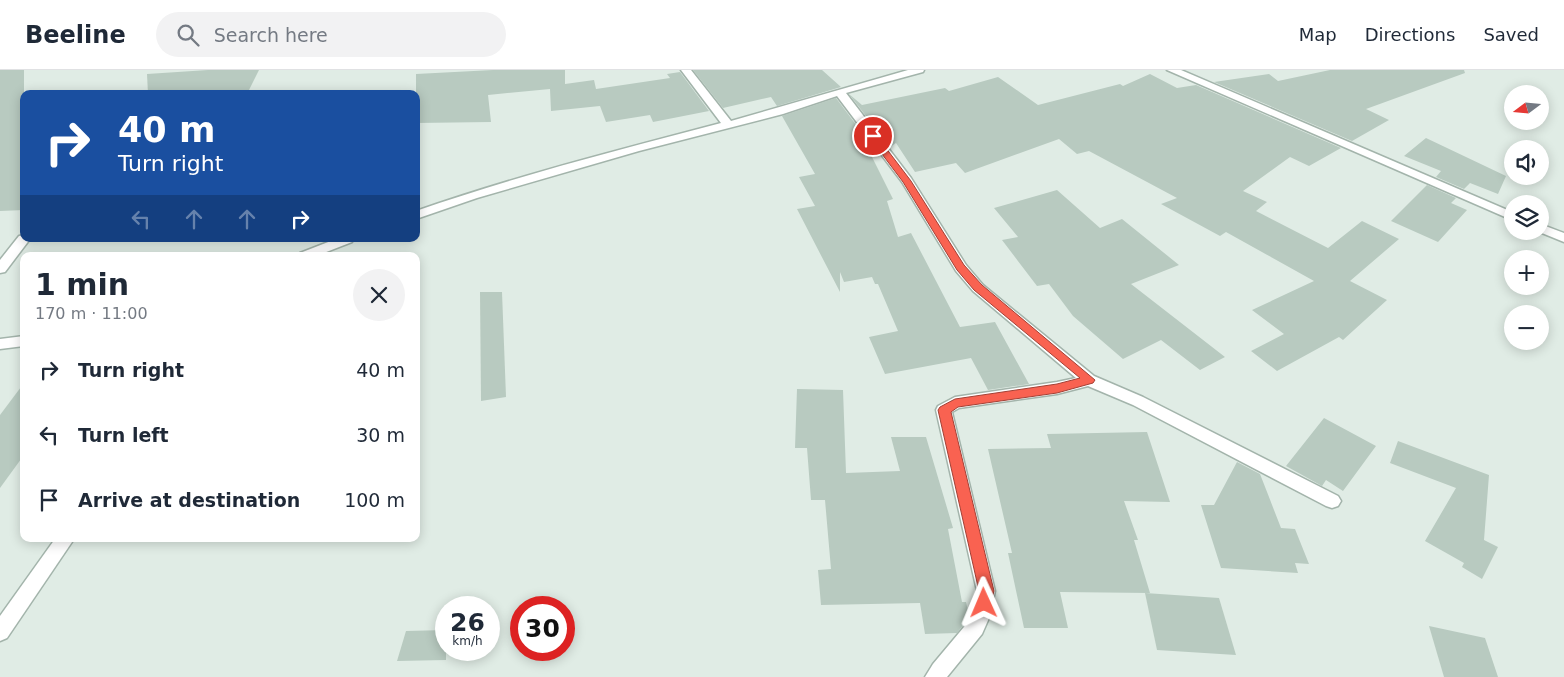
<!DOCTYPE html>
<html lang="en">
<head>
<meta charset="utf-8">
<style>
  :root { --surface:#fff; --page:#f2f2f3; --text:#1f2937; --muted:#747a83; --line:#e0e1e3 }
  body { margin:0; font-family:"DejaVu Sans",sans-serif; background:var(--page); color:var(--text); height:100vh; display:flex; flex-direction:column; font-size:19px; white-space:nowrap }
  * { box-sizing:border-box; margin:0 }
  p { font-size:16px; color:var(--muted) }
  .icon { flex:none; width:28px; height:28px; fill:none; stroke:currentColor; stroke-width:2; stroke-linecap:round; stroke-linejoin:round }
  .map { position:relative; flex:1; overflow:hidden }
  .panel { position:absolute; left:20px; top:182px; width:400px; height:290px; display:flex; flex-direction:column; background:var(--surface); border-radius:10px; box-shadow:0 2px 12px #0003 }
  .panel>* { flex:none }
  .guide { position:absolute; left:20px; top:20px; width:400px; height:152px; border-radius:10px; box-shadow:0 2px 12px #0003; background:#1a4fa0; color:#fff; overflow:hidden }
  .needle { width:32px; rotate:254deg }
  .fabs { position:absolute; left:1504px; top:15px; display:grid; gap:10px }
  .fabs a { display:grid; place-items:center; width:45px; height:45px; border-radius:50%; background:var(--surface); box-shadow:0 2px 12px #0003; font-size:25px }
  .speed { position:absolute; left:435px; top:526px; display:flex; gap:10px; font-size:25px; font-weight:700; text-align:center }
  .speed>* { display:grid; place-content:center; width:65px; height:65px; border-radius:50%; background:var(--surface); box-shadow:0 2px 12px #0003; line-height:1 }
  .speed small { font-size:12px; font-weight:400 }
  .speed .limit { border:8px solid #d22; background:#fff; color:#111 }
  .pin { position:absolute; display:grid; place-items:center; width:42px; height:42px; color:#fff; margin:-21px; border:2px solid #fff; border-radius:50%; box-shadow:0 1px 5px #0007 }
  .me { position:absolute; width:55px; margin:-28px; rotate:359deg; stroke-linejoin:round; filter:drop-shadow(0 0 4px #0008) }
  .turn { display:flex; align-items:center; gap:18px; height:105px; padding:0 15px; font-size:22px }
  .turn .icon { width:65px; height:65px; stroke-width:2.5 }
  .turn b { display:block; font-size:35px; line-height:42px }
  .lanes { display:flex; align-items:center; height:48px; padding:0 15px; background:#0003; justify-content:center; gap:25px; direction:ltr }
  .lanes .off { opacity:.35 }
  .round { display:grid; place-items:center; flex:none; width:52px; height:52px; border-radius:26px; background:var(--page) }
  .overview { display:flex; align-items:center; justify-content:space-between; height:85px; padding:0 15px }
  h1 { font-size:30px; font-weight:700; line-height:38px }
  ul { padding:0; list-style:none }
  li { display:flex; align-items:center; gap:15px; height:65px; padding:0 15px }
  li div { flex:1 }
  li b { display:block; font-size:19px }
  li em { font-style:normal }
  header { display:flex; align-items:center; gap:30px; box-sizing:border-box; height:70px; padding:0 25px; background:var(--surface); border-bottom:1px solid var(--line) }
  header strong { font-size:24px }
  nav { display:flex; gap:28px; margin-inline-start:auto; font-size:18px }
  .search { width:350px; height:45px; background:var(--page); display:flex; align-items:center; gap:12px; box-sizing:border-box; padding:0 18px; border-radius:28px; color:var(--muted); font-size:19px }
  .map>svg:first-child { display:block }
</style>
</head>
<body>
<header>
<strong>Beeline</strong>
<div class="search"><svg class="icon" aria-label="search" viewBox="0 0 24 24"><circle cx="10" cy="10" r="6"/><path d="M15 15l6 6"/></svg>Search here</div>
<nav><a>Map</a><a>Directions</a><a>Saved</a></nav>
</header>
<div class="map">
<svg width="1564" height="607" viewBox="0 0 1564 607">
  <rect width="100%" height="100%" fill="#e0ece5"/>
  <g fill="#b8cac0">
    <path d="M 0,0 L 24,0 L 24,140 L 0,141 Z"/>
    <path d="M 208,0 L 259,0 L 247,24 L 148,24 L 147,4 Z"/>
    <path d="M 493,0 L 565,0 L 565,14 L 594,10 L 596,19 L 670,8 L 667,4 L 680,2 L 709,41 L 653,52 L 650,45 L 606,52 L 600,36 L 551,41 L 550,19 L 488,25 L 491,52 L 416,53 L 416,4 Z"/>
    <path d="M 693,0 L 822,0 L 841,17 L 777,36 L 771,27 L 723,38 Z"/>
    <path d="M 1330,0 L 1464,0 L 1465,3 L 1366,39 L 1389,50 L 1352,71 L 1214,12 L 1269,4 L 1278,11 Z"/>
    <path d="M 1150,4 L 1177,18 L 1196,15 L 1341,78 L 1309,96 L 1290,87 L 1243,121 L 1267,132 L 1256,141 L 1328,178 L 1362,151 L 1399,169 L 1350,211 L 1387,230 L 1343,270 L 1339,267 L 1277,301 L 1251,281 L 1284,264 L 1252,240 L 1314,211 L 1226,162 L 1220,166 L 1161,134 L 1177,128 L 1089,81 L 1077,84 L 1059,69 L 965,103 L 956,93 L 915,102 L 896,73 L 890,77 L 849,24 L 862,35 L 945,18 L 949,21 L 998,7 L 1038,35 L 1120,14 L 1123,16 Z"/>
    <path d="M 836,28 L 878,84 L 872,87 L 893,129 L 887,131 L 898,167 L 911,163 L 960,257 L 995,252 L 1029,314 L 988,320 L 971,288 L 885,304 L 869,267 L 898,261 L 878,214 L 875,214 L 872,207 L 844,212 L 840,202 L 840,222 L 797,139 L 815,136 L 799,107 L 815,104 L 782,46 Z"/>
    <path d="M 1426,68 L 1506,106 L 1498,124 L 1470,113 L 1464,119 L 1436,107 L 1441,101 L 1404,86 Z"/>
    <path d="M 1427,115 L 1456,128 L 1451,133 L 1467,140 L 1438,172 L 1391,151 Z"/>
    <path d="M 1057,120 L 1100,158 L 1122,149 L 1179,195 L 1131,214 L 1225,287 L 1200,300 L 1161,270 L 1123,289 L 1073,246 L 1049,214 L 1037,216 L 1002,170 L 1018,167 L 994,138 Z"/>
    <path d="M 480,222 L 502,222 L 506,327 L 481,331 Z"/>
    <path d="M 24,313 L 24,385 L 0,418 L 0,345 Z"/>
    <path d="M 797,319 L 843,320 L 846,403 L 900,401 L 891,367 L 926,367 L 953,458 L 948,459 L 962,532 L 966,532 L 969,545 L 967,550 L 957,563 L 925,564 L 920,533 L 821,535 L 818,500 L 831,499 L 825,430 L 811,430 L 807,378 L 795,378 Z"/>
    <path d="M 1324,348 L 1376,376 L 1343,421 L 1326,410 L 1322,416 L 1286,396 Z"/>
    <path d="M 1147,362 L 1170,432 L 1124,431 L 1138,470 L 1134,470 L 1150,523 L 1060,522 L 1068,558 L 1024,558 L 1008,483 L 1012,483 L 988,379 L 1051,378 L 1047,364 Z"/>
    <path d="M 1398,371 L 1489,405 L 1484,470 L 1498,477 L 1482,509 L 1462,497 L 1464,493 L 1425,471 L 1456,418 L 1390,393 Z"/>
    <path d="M 1237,392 L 1260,404 L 1281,458 L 1295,459 L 1309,494 L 1295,493 L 1298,503 L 1221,498 L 1201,435 L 1214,435 Z"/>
    <path d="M 1145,523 L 1219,528 L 1236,585 L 1157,580 Z"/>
    <path d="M 1429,556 L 1485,568 L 1498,607 L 1444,607 Z"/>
    <path d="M 446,560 L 446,590 L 397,591 L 406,561 Z"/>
  </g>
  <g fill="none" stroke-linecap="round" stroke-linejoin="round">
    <g stroke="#a3b4ab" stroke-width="3">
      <g id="minor">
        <path d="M 681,0 L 691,0 L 731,51 L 908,0 L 924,0 L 923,2 L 846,23 L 911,108 L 966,195 L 983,215 L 1094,306 L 1143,327 L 1338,426 L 1341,431 L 1338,436 L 1332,438 L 1326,436 L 1133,335 L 1088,316 L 1057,324 L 959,338 L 952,342 L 995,521 L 989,548 L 982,564 L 947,607 L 925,607 L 933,594 L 969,551 L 977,521 L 936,340 L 938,336 L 955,327 L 1057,312 L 1076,308 L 973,221 L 956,201 L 902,112 L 837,26 L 783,44 L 639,81 L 477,128 L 416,149 L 416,141 C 516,106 619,80 721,53 Z"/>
        <path d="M 1167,0 L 1181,0 L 1512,142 L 1512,150 Z"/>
        <path d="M 1540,154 L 1564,163 L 1564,172 L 1537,161 L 1540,161 Z"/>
        <path d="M 24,165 L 24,169 L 30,169 L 5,202 L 0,203 L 0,190 L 19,166 Z"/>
        <path d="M 336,169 L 353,169 L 352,172 L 316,186 L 298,186 L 300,183 Z"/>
        <path d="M 24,266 L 24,276 L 0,279 L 0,269 Z"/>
        <path d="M 55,469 L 74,469 L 7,568 L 0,571 L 0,546 Z"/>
      </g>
    </g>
    <use href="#minor" fill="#fff" fill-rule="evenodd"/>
  </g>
  <path fill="#f96251" stroke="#a24035" d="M 870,65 L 876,65 L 911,111 L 964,195 L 982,215 L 1095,310 L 1093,313 L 1057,323 L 958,337 L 951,342 L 994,521 L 989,538 L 984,540 L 979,538 L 977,533 L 979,521 L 938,340 L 940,337 L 955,329 L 1057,314 L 1080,308 L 974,220 L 957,200 L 903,112 L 870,68 Z"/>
</svg>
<div class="fabs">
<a><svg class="needle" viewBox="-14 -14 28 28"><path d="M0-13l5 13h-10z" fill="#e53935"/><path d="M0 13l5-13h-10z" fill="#747a83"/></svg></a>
<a><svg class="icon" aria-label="sound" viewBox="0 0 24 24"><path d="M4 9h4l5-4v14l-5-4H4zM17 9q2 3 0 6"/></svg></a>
<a><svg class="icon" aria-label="layers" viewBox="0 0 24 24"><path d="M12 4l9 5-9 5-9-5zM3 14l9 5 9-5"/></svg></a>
<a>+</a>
<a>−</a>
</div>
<div class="speed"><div>26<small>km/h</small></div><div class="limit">30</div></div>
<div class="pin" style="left:873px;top:66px;background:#d93025"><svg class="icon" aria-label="arrive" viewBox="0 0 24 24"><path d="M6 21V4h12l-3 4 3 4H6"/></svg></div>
<svg class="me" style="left:984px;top:533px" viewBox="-20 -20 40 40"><path d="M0-17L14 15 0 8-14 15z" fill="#f96251" stroke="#fff" stroke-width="4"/></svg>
<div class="guide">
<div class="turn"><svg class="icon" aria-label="right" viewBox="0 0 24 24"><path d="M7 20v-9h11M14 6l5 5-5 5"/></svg><div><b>40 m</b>Turn right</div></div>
<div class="lanes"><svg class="icon off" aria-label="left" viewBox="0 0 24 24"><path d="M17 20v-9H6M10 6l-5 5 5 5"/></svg><svg class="icon off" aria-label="ahead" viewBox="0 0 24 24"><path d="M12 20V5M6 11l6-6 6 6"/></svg><svg class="icon off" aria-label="ahead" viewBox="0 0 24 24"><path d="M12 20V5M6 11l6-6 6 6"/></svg><svg class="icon" aria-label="right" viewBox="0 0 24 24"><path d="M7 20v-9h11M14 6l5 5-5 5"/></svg></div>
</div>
<section class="panel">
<div class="overview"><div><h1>1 min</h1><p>170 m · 11:00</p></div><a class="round"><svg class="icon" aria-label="close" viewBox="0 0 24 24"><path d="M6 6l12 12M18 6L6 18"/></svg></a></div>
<ul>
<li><svg class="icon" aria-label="right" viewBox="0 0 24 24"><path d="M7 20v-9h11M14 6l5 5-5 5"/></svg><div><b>Turn right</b></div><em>40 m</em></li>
<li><svg class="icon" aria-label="left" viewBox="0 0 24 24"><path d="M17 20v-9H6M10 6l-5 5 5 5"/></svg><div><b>Turn left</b></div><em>30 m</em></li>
<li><svg class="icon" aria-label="arrive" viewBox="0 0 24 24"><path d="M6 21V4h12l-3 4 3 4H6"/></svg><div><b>Arrive at destination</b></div><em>100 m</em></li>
</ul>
</section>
</div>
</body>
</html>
